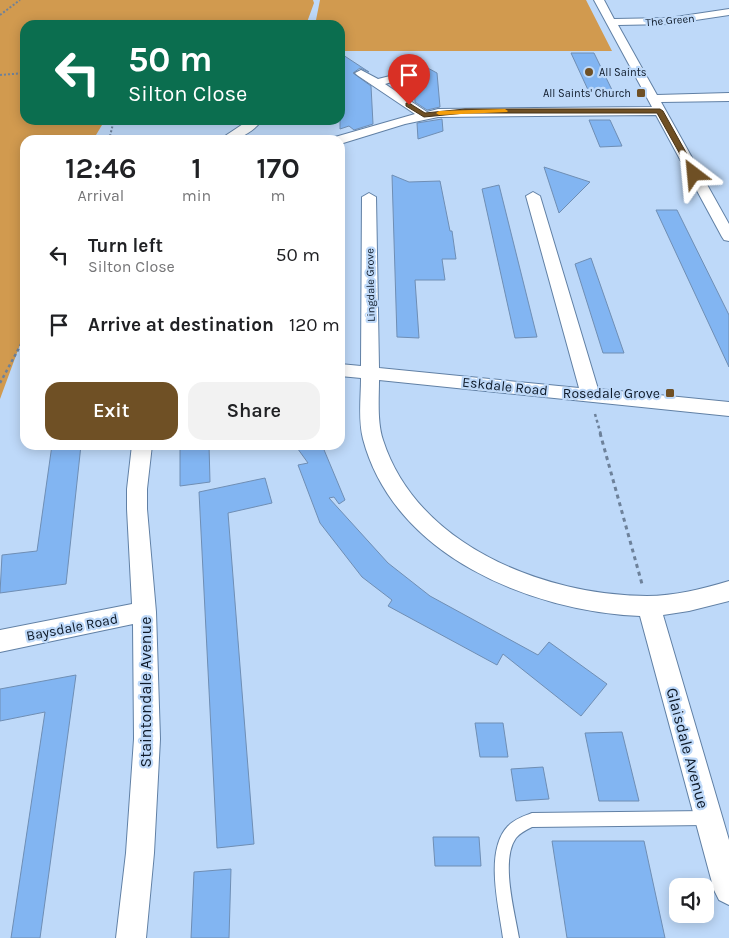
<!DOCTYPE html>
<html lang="en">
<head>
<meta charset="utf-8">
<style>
  :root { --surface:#fff; --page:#f2f2f2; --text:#202124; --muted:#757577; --accent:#6f5025 }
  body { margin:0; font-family:Karla,sans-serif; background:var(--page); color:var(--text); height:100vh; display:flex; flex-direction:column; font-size:19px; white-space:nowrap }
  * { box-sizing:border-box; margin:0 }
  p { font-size:16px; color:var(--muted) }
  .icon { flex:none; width:28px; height:28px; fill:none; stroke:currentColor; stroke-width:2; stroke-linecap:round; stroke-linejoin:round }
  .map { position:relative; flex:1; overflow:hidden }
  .drawer { position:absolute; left:20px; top:135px; width:325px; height:315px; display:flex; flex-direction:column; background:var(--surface); border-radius:15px; box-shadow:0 2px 12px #0003 }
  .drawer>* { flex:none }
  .top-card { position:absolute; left:20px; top:20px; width:325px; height:105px; border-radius:15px; box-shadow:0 2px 12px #0003; background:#0b6e4f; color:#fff; overflow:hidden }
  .buttons { position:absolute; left:669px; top:878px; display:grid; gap:10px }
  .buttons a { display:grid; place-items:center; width:45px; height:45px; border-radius:10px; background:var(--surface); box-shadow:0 2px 12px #0003; font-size:25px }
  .pin { position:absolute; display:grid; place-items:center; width:42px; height:42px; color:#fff; margin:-51px -21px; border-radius:50% 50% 50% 0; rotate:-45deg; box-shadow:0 0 5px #0007 }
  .pin .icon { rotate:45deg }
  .me { position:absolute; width:55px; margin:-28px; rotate:331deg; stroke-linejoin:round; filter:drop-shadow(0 0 4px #0008) }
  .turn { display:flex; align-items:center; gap:18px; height:105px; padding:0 25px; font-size:22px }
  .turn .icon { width:65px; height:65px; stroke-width:2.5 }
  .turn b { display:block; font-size:35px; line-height:42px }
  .eta { display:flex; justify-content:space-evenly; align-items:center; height:85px; text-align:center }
  .eta b { font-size:30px; font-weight:600; line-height:35px }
  .cta { display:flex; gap:10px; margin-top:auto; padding:10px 25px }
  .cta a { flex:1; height:58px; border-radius:15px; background:var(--accent); color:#fff; font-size:20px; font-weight:600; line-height:58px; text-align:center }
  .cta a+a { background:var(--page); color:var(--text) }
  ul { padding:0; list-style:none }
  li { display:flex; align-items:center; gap:15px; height:70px; padding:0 25px }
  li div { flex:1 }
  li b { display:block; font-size:19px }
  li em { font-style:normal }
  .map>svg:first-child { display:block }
</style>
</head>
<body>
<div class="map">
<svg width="729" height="938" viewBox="0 0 729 938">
  <rect width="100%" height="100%" fill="#bed9f9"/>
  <g fill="#d19a4f">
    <path d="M 0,0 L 313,0 L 314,3 L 306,25 L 25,25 L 25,120 L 105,120 L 93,140 L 25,140 L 25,331 L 0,399 Z"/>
    <path d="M 320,0 L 586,0 L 612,51 L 340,51 L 340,25 L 315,25 Z"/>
  </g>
  <g fill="#82b5f2" stroke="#6f8eb4">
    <path d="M 340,53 L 369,72 L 360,68 L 353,73 L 371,86 L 373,124 L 354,130 L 349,126 L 340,129 Z"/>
    <path d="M 571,53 L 594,53 L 613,92 L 589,92 Z"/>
    <path d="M 424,66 L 437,73 L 440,107 L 427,110 L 415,102 L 413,69 Z"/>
    <path d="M 442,119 L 443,131 L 418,139 L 417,123 Z"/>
    <path d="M 589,120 L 610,120 L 622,146 L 600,147 Z"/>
    <path d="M 544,167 L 590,182 L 559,213 Z"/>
    <path d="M 392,175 L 409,182 L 440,181 L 450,231 L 452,231 L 456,259 L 442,259 L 445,280 L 415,280 L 419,338 L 397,337 Z"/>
    <path d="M 499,185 L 537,337 L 515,338 L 482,189 Z"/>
    <path d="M 656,210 L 677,210 L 729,315 L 729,367 Z"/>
    <path d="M 591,258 L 624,353 L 603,353 L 575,264 Z"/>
    <path d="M 52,445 L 81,445 L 66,584 L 0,593 L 2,555 L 37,551 Z"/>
    <path d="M 180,445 L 209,445 L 210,482 L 180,486 Z"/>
    <path d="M 295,445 L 322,445 L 345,500 L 339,504 L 334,497 L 329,498 L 388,563 L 430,596 L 538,655 L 549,642 L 607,684 L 581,716 L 503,654 L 497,665 L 388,606 L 392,600 L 362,577 L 320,523 L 298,465 L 308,463 Z"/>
    <path d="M 265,478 L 272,503 L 228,513 L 254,844 L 217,848 L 199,492 Z"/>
    <path d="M 76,675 L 40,938 L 11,938 L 45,712 L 0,721 L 0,689 Z"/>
    <path d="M 475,723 L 503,723 L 508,757 L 480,757 Z"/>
    <path d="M 622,732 L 639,801 L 599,801 L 585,733 Z"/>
    <path d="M 543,767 L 549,799 L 516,801 L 511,769 Z"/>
    <path d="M 433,837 L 479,837 L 481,866 L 435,866 Z"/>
    <path d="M 552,841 L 644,841 L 665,938 L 567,938 Z"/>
    <path d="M 231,869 L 229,938 L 191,938 L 194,872 Z"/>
  </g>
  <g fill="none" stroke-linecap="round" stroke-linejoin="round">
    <g stroke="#6180a5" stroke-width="2">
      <path id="service" d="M 706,811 L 711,813 L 713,818 L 711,823 L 706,825 L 532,827 C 526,830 520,833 516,838 C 500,860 515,913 519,938 L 503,938 C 499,907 484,851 508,826 C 515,819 524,816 532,813 Z"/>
    </g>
    <g stroke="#6180a5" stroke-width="2">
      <g id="minor">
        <path d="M 594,0 L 604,0 L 614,19 L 669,18 L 729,9 L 729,15 L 669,24 L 618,25 L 657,95 L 729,93 L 729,101 L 661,102 L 729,224 L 729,241 L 724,240 L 722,237 L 656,115 L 438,117 L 405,124 L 340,144 L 340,140 L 334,140 L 335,137 L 415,114 L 357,75 L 355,73 L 361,70 L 378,79 L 398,74 L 402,75 L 404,77 L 402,79 L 385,84 L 427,112 L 438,109 L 652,107 Z"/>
        <path d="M 249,120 L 262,120 C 251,135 237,140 219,140 Z"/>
        <path d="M 533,192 L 540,196 L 598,389 L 729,402 L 729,416 L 379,380 C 379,399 377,422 383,440 C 417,546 544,595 647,596 C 675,596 702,589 729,581 L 729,601 L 689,611 L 663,615 L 729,840 L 729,905 L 719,900 L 714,890 L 640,616 C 530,611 394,556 363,439 C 358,420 361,397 361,378 L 340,376 L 340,364 L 361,366 L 362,197 L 369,193 L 376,197 L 379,368 L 579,388 L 526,196 Z"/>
        <path d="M 132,445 L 152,445 L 147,489 L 147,509 L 156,612 L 160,739 L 154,853 L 146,938 L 116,938 L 126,853 L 134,739 L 133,624 L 0,652 L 0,630 L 132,604 L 127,509 L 127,489 Z"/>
      </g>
    </g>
    <g stroke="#6d819a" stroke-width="2" stroke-dasharray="2 2" stroke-linecap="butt">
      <path d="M 0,15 L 20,0"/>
      <path d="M 0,75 L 25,73"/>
      <path d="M 109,140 L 114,120"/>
    </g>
    <g stroke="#6d819a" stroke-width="2.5" stroke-dasharray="3 3" stroke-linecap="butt">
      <path d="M 0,383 L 25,337"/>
      <path d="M 595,414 L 601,435"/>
    </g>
    <path stroke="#6d819a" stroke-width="3" stroke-dasharray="4 4" stroke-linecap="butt" d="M 600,433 L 642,584"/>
    <use href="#service" fill="#fff" fill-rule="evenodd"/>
    <use href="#minor" fill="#fff" fill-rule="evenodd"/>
  </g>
  <path fill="#6f5025" stroke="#483418" d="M 409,103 L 425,113 L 465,109 L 660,109 L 663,111 L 698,174 L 694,176 L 691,174 L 657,113 L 465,113 L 424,117 L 406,106 L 406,103 Z"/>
  <path fill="#f59e0b" d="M 505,109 L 508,111 L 507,112 L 439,115 L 436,113 L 439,111 Z"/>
  <g fill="#6f5025" stroke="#bed9f9" stroke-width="2">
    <circle cx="589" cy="72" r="5"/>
    <rect x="636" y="88" width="10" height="10" rx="2.5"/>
    <rect x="665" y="388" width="10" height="10" rx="2.5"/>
  </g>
  <g text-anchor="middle" stroke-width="4.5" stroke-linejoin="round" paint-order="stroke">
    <g font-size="11" fill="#0d1928" stroke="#bed9f9">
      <text transform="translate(670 20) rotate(-5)" y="4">The Green</text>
      <text transform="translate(370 285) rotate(-91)" y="4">Lingdale Grove</text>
    </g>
    <g font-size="11" fill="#0d1928" stroke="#bed9f9" text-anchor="start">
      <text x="599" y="76">All Saints</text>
      <text x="631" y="97" text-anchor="end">All Saints' Church</text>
    </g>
    <g font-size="14" fill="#0d1928" stroke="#bed9f9">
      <text transform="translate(505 386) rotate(6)" y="5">Eskdale Road</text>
      <text transform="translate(72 627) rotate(-11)" y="5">Baysdale Road</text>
    </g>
    <g font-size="14" fill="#0d1928" stroke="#bed9f9" text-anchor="end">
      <text x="660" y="398">Rosedale Grove</text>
    </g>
    <g font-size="16" fill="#0d1928" stroke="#bed9f9">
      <text transform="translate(145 692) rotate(-90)" y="6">Staintondale Avenue</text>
      <text transform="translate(688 748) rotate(75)" y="6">Glaisdale Avenue</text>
    </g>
  </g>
</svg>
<div class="buttons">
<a><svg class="icon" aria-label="sound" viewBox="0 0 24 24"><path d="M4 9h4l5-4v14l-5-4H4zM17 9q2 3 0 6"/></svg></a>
</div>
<div class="pin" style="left:409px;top:105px;background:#d93025"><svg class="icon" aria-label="arrive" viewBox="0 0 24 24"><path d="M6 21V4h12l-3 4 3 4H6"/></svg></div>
<svg class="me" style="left:694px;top:174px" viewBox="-20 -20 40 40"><path d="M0-17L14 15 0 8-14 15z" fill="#6f5025" stroke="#fff" stroke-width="4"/></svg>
<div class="top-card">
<div class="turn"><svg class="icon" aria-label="left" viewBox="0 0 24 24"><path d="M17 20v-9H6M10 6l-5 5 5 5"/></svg><div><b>50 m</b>Silton Close</div></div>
</div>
<section class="drawer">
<div class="eta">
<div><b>12:46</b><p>Arrival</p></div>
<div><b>1</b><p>min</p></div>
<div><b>170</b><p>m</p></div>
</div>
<ul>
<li><svg class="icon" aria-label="left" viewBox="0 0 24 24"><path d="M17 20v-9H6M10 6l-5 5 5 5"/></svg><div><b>Turn left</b><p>Silton Close</p></div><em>50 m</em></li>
<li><svg class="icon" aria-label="arrive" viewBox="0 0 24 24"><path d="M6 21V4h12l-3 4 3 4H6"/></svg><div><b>Arrive at destination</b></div><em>120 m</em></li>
</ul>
<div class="cta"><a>Exit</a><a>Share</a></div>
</section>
</div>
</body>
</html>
